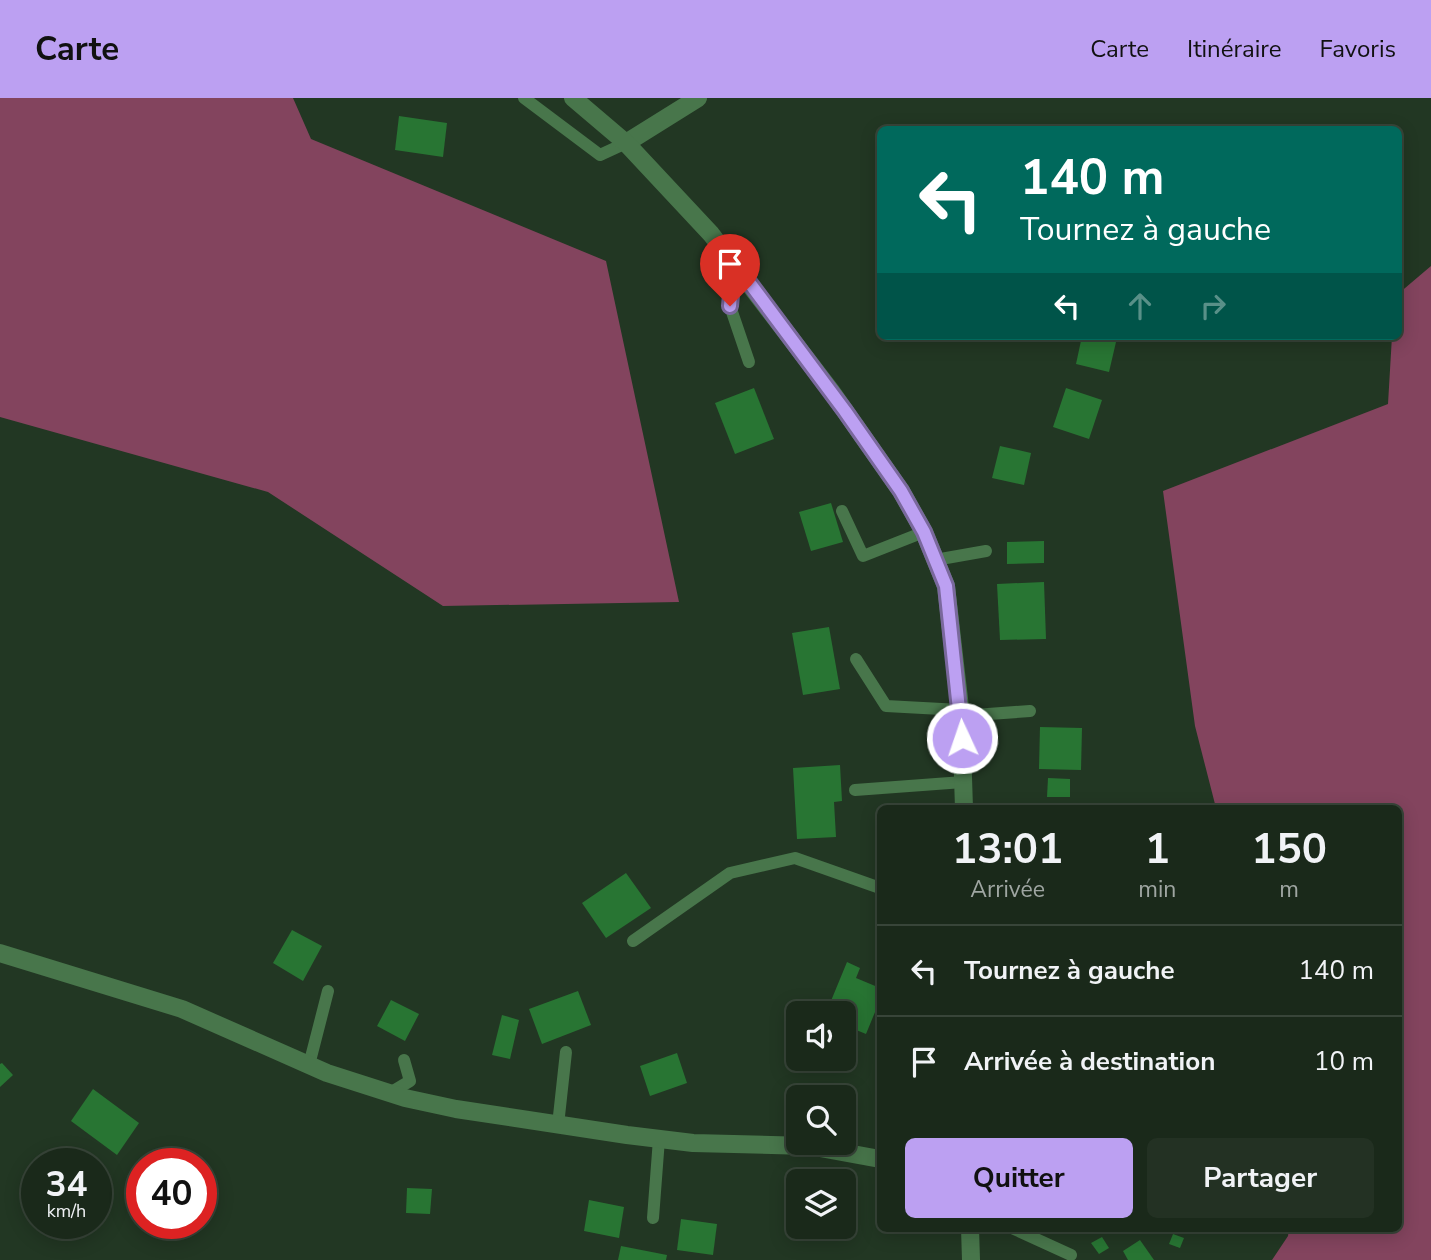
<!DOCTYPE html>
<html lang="fr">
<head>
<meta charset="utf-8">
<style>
  :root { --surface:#1a291a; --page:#233123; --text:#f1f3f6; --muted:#9fa6a2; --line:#384539; --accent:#bca0f2 }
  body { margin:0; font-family:"Nunito Sans",sans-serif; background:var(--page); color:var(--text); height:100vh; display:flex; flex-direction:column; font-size:26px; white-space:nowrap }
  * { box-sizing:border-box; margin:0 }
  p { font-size:23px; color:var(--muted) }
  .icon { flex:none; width:38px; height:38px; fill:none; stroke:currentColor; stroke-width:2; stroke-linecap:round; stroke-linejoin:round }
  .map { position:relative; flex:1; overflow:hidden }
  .drawer { position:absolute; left:877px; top:707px; width:525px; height:427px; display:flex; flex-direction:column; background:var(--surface); border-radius:10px; box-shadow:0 4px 18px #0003,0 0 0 2px var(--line) }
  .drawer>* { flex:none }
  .guide { position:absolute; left:877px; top:28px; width:525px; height:214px; border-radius:10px; box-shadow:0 4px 18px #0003,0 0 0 2px var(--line); background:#00695c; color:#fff; overflow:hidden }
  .fabs { position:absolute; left:786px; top:903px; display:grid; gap:14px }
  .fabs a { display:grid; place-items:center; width:70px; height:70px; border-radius:10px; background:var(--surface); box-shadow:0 4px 18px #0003,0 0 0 2px var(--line); font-size:35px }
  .speed { position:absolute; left:21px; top:1050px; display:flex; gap:14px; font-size:35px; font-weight:700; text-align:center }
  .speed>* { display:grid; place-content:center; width:91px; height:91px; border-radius:50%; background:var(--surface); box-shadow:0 4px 18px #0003,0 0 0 2px var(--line); line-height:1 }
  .speed small { font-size:18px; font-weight:400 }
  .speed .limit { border:10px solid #d22; background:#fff; color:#111 }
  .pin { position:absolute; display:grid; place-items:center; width:60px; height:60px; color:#fff; margin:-72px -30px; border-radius:50% 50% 50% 0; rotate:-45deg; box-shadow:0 0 7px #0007 }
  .pin .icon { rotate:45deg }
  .me { position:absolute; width:77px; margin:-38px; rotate:357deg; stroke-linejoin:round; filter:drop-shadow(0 0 5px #0008) }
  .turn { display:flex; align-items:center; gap:24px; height:147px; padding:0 28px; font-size:32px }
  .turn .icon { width:91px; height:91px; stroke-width:2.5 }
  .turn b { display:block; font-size:49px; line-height:60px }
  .lanes { display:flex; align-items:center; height:66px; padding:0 28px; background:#0003; justify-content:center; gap:35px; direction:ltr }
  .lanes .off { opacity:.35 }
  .eta { display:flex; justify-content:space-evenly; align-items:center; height:119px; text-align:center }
  .eta b { font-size:42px; font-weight:700; line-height:49px }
  .action { display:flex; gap:14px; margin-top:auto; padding:14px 28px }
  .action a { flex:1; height:80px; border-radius:10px; background:var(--accent); color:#111; font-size:28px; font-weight:700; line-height:80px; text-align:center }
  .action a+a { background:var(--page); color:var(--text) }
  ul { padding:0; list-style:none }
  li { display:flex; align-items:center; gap:21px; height:91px; padding:0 28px; border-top:2px solid var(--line) }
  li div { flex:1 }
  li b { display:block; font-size:26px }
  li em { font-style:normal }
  header { display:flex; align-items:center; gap:42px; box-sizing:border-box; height:98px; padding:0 35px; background:var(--accent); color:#111 }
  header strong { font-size:33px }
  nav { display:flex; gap:38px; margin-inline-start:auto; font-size:24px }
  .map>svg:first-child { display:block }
</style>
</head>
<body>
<header>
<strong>Carte</strong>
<nav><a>Carte</a><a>Itinéraire</a><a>Favoris</a></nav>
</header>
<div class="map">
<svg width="1431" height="1162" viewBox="0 0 1431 1162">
  <rect width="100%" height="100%" fill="#223723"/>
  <g fill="#83445e">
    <path d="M 0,0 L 293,0 L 311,41 L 606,163 L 679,504 L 443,508 L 268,394 L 0,319 Z"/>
    <path d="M 1431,168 L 1431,1162 L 1272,1162 L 1288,1138 L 1289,1131 L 1398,1130 L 1398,710 L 1216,710 L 1195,628 L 1163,393 L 1388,306 L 1392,238 L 1398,238 L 1398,196 Z"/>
  </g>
  <g fill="#287533">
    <path d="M 399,18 L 447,25 L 443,59 L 395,52 Z"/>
    <path d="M 1082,238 L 1116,244 L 1109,274 L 1076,266 Z"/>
    <path d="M 754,290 L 774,341 L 735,356 L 715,305 Z"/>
    <path d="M 1066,290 L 1102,302 L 1089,341 L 1053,329 Z"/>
    <path d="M 1000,348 L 1031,355 L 1024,387 L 992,380 Z"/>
    <path d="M 831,405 L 843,444 L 811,453 L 799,414 Z"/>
    <path d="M 1044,443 L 1044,465 L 1007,466 L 1007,444 Z"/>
    <path d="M 1044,484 L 1046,541 L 1000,542 L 997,486 Z"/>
    <path d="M 829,529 L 840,591 L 803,597 L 792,535 Z"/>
    <path d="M 1040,629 L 1082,630 L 1081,672 L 1039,671 Z"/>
    <path d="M 840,667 L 842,703 L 834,704 L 836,739 L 797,741 L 793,670 Z"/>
    <path d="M 1048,680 L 1070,681 L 1070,699 L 1047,699 Z"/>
    <path d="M 626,775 L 651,810 L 606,840 L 582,805 Z"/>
    <path d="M 292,832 L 322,848 L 303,883 L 273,865 Z"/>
    <path d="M 847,864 L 860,870 L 856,880 L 880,890 L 880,902 L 866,936 L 844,927 L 844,915 L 826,915 Z"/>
    <path d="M 578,893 L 591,927 L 542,946 L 529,911 Z"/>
    <path d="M 391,902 L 419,916 L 405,943 L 377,928 Z"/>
    <path d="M 502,917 L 519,922 L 510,961 L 492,957 Z"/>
    <path d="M 677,955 L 687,985 L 650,998 L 640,968 Z"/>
    <path d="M 2,965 L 13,977 L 0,989 L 0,966 Z"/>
    <path d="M 93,991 L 139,1025 L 117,1057 L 71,1023 Z"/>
    <path d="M 407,1090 L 432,1091 L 430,1116 L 406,1115 Z"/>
    <path d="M 589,1102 L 624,1109 L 619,1140 L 584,1133 Z"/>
    <path d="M 681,1121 L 717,1126 L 713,1157 L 677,1152 Z"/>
    <path d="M 1173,1136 L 1184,1140 L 1180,1150 L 1169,1146 Z"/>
    <path d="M 1102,1139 L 1109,1150 L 1099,1156 L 1091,1145 Z"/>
    <path d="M 1140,1142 L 1154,1162 L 1128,1162 L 1123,1153 Z"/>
    <path d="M 621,1148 L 667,1157 L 666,1162 L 618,1162 Z"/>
  </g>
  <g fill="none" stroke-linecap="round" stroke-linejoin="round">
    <g stroke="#48764b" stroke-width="12">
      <path d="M 524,0 L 600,57 L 626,45"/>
      <path d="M 734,165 L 730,208 L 749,264"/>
      <path d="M 842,413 L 863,458 L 924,434"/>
      <path d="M 935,462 L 986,453"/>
      <path d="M 856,561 L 886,608 L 960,612"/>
      <path d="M 961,618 L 1030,613"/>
      <path d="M 855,692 L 963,684"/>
      <path d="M 633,843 L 730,775 L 795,760 L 880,790"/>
      <path d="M 309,967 L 328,893"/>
      <path d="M 390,995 L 410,983 L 404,962"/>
      <path d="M 558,1027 L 566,954"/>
      <path d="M 653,1120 L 659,1041"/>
      <path d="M 1012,1130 L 1071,1157"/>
    </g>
    <g stroke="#48764b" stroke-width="18">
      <path d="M 626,45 L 698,0"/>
      <path d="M 0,855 L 182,911 L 327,975 L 405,1000 L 456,1011 L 627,1037 L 693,1045 L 809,1048 L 880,1061"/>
    </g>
    <g stroke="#48764b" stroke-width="18">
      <path d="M 573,0 L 626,45 L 711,136 L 831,293 L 901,393 L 924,434 L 946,488 L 961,618 L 964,710"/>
      <path d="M 970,1130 L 971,1162"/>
    </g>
  </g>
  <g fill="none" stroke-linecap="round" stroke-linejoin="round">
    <g stroke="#7a689d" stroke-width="18">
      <path id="route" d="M 730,208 L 734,164 L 845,313 L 901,393 L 924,434 L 946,488 L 962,640"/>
    </g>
    <use href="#route" stroke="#bca0f2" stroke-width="12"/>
  </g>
</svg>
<div class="fabs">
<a><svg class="icon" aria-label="sound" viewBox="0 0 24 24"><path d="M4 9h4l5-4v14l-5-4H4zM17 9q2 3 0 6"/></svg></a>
<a><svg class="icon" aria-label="search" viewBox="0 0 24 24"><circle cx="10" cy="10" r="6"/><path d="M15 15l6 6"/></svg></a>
<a><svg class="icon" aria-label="layers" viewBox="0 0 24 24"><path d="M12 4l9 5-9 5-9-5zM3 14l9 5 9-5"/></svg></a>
</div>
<div class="speed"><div>34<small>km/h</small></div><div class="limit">40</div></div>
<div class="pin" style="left:730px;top:208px;background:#d93025"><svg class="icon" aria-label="arrive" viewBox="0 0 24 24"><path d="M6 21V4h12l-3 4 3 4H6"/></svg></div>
<svg class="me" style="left:962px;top:640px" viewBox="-20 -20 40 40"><circle r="17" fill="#bca0f2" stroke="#fff" stroke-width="3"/><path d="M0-11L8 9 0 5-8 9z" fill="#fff"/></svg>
<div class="guide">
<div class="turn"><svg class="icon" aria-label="left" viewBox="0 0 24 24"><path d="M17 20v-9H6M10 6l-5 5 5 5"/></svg><div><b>140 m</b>Tournez à gauche</div></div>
<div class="lanes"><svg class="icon" aria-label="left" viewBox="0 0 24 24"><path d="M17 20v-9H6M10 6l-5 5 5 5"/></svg><svg class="icon off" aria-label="ahead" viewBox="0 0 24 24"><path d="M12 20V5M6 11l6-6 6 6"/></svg><svg class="icon off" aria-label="right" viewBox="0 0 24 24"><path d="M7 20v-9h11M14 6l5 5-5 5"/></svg></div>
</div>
<section class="drawer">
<div class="eta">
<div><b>13:01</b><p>Arrivée</p></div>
<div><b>1</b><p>min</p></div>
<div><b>150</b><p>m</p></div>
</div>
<ul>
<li><svg class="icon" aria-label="left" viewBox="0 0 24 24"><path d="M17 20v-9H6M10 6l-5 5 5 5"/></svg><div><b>Tournez à gauche</b></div><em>140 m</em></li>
<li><svg class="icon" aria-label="arrive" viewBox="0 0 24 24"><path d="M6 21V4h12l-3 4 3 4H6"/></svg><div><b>Arrivée à destination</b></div><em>10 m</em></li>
</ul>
<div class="action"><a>Quitter</a><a>Partager</a></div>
</section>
</div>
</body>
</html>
